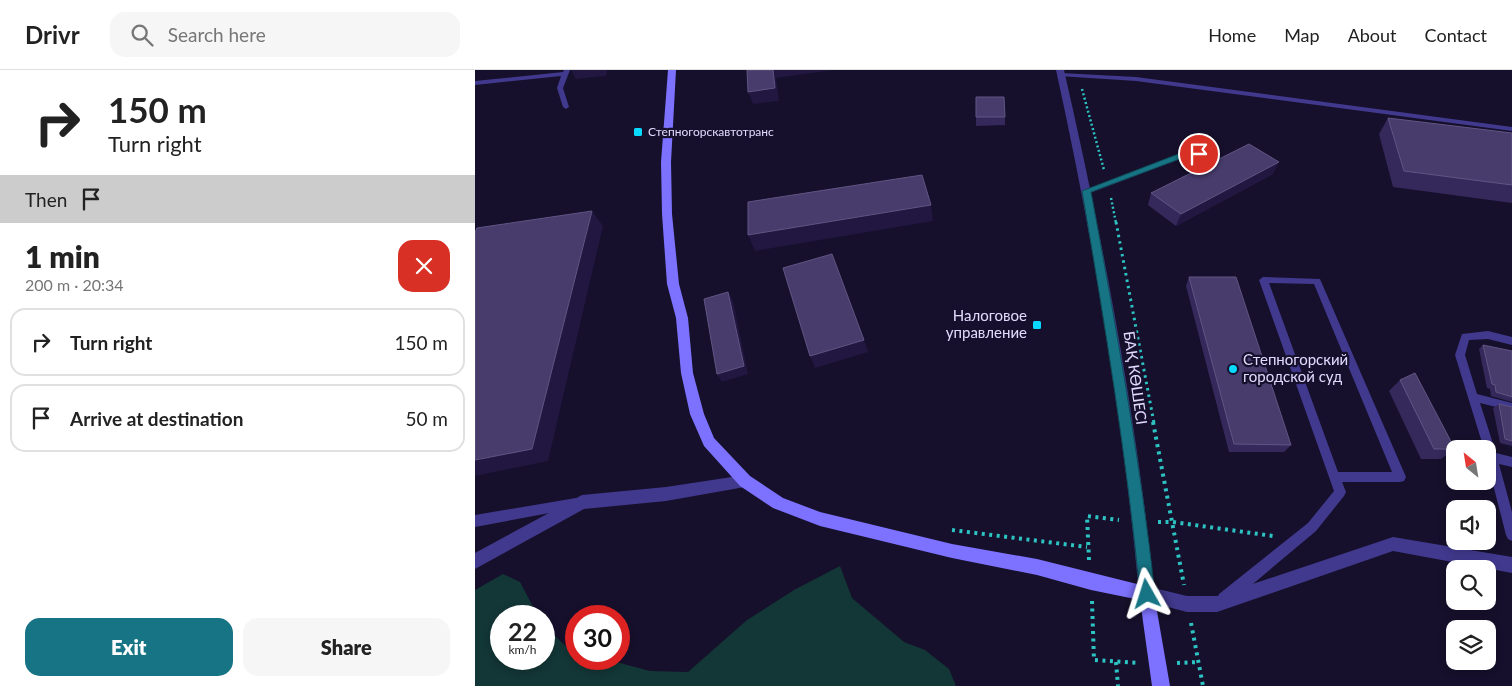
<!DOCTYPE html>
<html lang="en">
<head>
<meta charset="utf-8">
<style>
  :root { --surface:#fff; --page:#f6f6f6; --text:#222; --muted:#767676; --line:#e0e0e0; --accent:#167485 }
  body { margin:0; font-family:Lato,sans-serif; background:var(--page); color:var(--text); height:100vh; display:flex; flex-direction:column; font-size:19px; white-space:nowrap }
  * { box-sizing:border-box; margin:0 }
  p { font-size:16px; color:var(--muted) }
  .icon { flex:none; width:28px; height:28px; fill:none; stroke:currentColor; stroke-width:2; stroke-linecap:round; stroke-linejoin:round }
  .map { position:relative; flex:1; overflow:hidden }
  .sheet { display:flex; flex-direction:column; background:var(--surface); width:475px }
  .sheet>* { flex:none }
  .banner { background:#fff; color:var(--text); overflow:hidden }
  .needle { width:32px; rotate:330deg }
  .controls { position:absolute; left:971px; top:370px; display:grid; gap:10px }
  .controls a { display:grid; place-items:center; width:50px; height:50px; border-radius:10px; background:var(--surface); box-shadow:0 2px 8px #0003; font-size:25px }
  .speed { position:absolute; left:15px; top:535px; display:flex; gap:10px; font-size:25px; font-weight:700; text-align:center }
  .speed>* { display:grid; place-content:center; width:65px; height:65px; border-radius:50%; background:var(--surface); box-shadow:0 2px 8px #0003; line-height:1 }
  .speed small { font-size:12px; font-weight:400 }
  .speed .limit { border:8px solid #d22; background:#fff; color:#111 }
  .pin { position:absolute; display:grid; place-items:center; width:42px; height:42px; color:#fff; margin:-21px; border:2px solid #fff; border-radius:50%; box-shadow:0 1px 5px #0007 }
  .me { position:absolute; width:55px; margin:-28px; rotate:354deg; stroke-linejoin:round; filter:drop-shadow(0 0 4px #0008) }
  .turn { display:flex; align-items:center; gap:18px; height:105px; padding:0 25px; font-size:22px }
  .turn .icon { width:65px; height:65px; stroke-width:2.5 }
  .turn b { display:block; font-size:35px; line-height:42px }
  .then { display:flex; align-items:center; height:48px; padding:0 25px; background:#0003; gap:10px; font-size:19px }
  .round { display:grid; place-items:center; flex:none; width:52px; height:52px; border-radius:15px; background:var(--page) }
  .headline { display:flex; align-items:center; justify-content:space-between; height:85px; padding:0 25px }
  h1 { font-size:30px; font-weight:800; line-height:38px }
  .primary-button { display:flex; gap:10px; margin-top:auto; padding:10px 25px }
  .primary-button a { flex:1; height:58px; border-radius:15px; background:var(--accent); color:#fff; font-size:20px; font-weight:800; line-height:58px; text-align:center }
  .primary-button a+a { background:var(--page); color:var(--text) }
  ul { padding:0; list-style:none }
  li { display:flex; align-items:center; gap:15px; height:68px; margin:0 10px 8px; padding:0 15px; border:2px solid var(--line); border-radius:15px }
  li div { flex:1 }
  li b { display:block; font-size:19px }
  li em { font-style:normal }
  header { display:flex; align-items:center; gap:30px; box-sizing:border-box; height:70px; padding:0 25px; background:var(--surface); border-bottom:1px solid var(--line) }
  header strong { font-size:24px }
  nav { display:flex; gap:28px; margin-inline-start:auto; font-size:18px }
  .search { width:350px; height:45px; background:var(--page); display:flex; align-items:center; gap:12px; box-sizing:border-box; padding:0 18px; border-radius:15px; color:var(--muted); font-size:19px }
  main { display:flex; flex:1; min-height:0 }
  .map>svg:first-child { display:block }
</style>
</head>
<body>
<header>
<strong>Drivr</strong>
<div class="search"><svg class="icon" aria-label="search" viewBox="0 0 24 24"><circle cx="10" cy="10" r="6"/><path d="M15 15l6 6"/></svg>Search here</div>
<nav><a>Home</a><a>Map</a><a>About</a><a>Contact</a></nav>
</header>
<main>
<section class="sheet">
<div class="banner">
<div class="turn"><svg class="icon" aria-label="right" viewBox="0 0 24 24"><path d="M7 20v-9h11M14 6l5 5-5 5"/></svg><div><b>150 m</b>Turn right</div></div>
<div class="then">Then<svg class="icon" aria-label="arrive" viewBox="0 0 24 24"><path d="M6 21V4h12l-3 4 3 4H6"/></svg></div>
</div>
<div class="headline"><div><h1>1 min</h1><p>200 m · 20:34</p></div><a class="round" style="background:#d93025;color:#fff"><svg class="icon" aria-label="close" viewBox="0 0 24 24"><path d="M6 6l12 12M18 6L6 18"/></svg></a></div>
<ul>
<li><svg class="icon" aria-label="right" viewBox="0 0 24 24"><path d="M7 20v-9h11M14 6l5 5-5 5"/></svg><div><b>Turn right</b></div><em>150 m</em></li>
<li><svg class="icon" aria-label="arrive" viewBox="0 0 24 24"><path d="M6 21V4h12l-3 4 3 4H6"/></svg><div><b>Arrive at destination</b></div><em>50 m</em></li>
</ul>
<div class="primary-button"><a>Exit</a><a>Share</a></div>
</section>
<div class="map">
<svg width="1037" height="616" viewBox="0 0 1037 616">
  <rect width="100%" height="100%" fill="#16102c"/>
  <path fill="#133636" d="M 365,496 L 377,528 L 429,572 L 450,580 L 474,599 L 481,616 L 0,616 L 0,520 L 28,504 L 45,512 L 63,546 L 26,546 L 26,589 L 69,589 L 69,556 L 94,579 L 101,581 L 101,589 L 130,589 L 175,601 L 213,602 L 272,550 L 319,520 Z"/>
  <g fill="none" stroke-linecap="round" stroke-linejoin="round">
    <g stroke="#2cc3c2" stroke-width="2.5" stroke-dasharray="2 2.5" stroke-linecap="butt">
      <path d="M 607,19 L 629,100"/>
      <path d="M 636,128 L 641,153"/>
    </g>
    <path stroke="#2cc3c2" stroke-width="3" stroke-dasharray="2.5 4" stroke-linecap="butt" d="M 641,152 L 679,353"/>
    <g stroke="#2cc3c2" stroke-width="4" stroke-dasharray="3 4.5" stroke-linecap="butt">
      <path d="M 678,352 L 709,515"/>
      <path d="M 683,452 L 698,452 L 798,466"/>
      <path d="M 477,460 L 612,477"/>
      <path d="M 614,490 L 612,446 L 644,450"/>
      <path d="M 617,531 L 619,590 L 663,593"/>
      <path d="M 716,553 L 728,616"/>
      <path d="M 641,592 L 643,616"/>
      <path d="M 702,593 L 724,592"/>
    </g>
    <g fill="#41398d" fill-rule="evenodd">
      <path d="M 89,0 L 95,0 L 88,18 L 94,37 L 91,39 L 88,37 L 82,18 L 86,6 L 0,15 L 0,11 L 88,2 Z"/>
      <path d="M 586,3 L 661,7 L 1037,57 L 1037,61 L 661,11 L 584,6 L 583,5 Z"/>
      <path d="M 724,82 L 743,90 L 739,92 L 723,86 L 710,87 L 615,123 L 609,123 L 608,121 L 706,83 Z"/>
      <path d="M 788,207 L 845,209 L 931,407 L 929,411 L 925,412 L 867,412 L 871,422 L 869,426 L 841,461 L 754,534 L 749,535 L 744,534 L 743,529 L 744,524 L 833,453 L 859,421 L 784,210 ZM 794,213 L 839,214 L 917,402 L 863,402 Z"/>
      <path d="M 1013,261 L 1037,267 L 1037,275 L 1013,269 L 994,270 L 990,285 L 1002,324 L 1037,333 L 1037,341 L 1005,333 L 1021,383 L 1037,387 L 1037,397 L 1024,394 L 1037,442 L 1037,471 L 1033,469 L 1031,465 L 1012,391 L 1012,379 L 1009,379 L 980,285 L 987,264 Z"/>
      <path d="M 101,428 L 105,429 L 107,433 L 105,437 L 101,438 L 0,457 L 0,445 Z"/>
    </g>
    <g fill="#41398d" fill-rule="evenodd">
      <path d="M 581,0 L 589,0 C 628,170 661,344 679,518 L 712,526 L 742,526 L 918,467 L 1037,487 L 1037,503 L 918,481 L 742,542 L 712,542 L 666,530 L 664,524 C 648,348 619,173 581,0 Z"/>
      <path d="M 270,405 L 275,406 L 277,411 L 275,416 L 270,417 L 191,431 L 109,439 L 0,499 L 0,483 L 107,425 L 191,417 Z"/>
    </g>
    <path fill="#7d72ff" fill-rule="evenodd" d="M 193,0 L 201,0 L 196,92 L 197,144 L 204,214 L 213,248 L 218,303 L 229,344 L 239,368 L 275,406 L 308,428 L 345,442 L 477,474 L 562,489 L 678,518 L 695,616 L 677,616 L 665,530 L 616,520 L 562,505 L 477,488 L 345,456 L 298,438 L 265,416 L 229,376 L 215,344 L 206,303 L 201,248 L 192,214 L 187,144 L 186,92 Z"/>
  </g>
  <g fill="#35285a">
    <path d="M 501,47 L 530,47 L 530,55 L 501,56 Z"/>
    <path d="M 913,48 L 1037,63 L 1037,133 L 918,117 L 904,64 Z"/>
    <path d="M 798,104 L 701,156 L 673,135 L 676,123 Z"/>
    <path d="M 714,207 L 816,375 L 809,382 L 754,382 L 711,216 Z"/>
    <path d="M 1008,275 L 1037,281 L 1037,332 L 1016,326 L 1015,319 L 1012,318 L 1004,279 Z"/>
    <path d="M 925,310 L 980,379 L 966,389 L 946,389 L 914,321 Z"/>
    <path d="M 1024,334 L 1037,337 L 1037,376 L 1025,373 L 1018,338 Z"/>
  </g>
  <g fill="#211740">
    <path d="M 96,0 L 132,0 L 131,6 L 101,9 Z"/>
    <path d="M 298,0 L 358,0 L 301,8 L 304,31 L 278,34 L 273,22 Z"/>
    <path d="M 804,92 L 798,104 L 701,156 L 706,144 Z"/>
    <path d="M 456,135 L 458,151 L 280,181 L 273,165 Z"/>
    <path d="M 117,141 L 128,156 L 73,391 L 0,406 L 0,390 Z"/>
    <path d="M 253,222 L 258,231 L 273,304 L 247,312 L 242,304 Z"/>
    <path d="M 389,270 L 393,282 L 340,298 L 335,286 Z"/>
  </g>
  <g fill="#473c6c" stroke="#605583">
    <path d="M 272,0 L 298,0 L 300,18 L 273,22 Z"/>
    <path d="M 501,27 L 529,27 L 530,47 L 501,47 Z"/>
    <path d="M 913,48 L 1037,63 L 1037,115 L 929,101 Z"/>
    <path d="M 774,74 L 804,92 L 706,144 L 676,123 Z"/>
    <path d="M 447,105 L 456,135 L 273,165 L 273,132 Z"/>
    <path d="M 117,141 L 57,379 L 0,390 L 0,162 L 2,158 Z"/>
    <path d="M 357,184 L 389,270 L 335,286 L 308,198 Z"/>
    <path d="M 714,207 L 761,207 L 816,375 L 759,374 Z"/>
    <path d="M 253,222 L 269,296 L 242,304 L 229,229 Z"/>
    <path d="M 1008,275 L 1037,281 L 1037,327 L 1021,322 L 1020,315 L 1017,314 Z"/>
    <path d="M 940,303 L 980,379 L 959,379 L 925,310 Z"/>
    <path d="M 1024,334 L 1037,337 L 1037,371 L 1030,369 Z"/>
  </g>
  <path fill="#167485" stroke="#0e4b56" d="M 724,82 L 727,83 L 727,86 L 710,87 L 616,122 C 641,256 665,389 680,524 L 677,529 L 672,531 L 667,529 L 665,524 C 652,389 630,255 607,121 L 706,83 Z"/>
  <g fill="#07d9ff" stroke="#16102c" stroke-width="2">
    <rect x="158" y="57" width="10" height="10" rx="2.5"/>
    <rect x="557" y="250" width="10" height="10" rx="2.5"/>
    <circle cx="758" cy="299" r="5"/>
  </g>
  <g text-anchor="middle" stroke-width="4.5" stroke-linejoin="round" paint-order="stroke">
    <g font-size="12" fill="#e1dbff" stroke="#16102c" text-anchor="start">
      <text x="173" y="66">Степногорскавтотранс</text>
    </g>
    <g font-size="15" fill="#e1dbff" stroke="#16102c" text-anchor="end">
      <text x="552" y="251">Налоговое<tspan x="552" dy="17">управление</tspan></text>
      <text x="768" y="295" text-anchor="start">Степногорский<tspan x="768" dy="17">городской суд</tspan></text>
    </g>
    <g font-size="15" fill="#e1dbff" stroke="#16102c">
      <text transform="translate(660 308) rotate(82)" y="5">БАҚ КӨШЕСІ</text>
    </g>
  </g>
</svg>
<div class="controls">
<a><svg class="needle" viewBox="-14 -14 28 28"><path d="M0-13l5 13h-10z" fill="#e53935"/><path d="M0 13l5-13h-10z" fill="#767676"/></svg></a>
<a><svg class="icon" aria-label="sound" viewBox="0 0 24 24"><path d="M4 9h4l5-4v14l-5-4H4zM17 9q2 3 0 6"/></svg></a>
<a><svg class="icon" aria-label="search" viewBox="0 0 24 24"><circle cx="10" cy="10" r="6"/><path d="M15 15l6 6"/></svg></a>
<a><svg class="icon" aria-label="layers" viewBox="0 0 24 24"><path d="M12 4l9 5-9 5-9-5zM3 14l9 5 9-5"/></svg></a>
</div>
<div class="speed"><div>22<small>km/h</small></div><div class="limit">30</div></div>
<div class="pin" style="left:724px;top:84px;background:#d93025"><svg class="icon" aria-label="arrive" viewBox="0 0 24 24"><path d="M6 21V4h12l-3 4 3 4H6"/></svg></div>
<svg class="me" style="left:672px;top:524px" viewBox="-20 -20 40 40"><path d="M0-17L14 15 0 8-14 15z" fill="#167485" stroke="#fff" stroke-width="4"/></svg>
</div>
</main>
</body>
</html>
